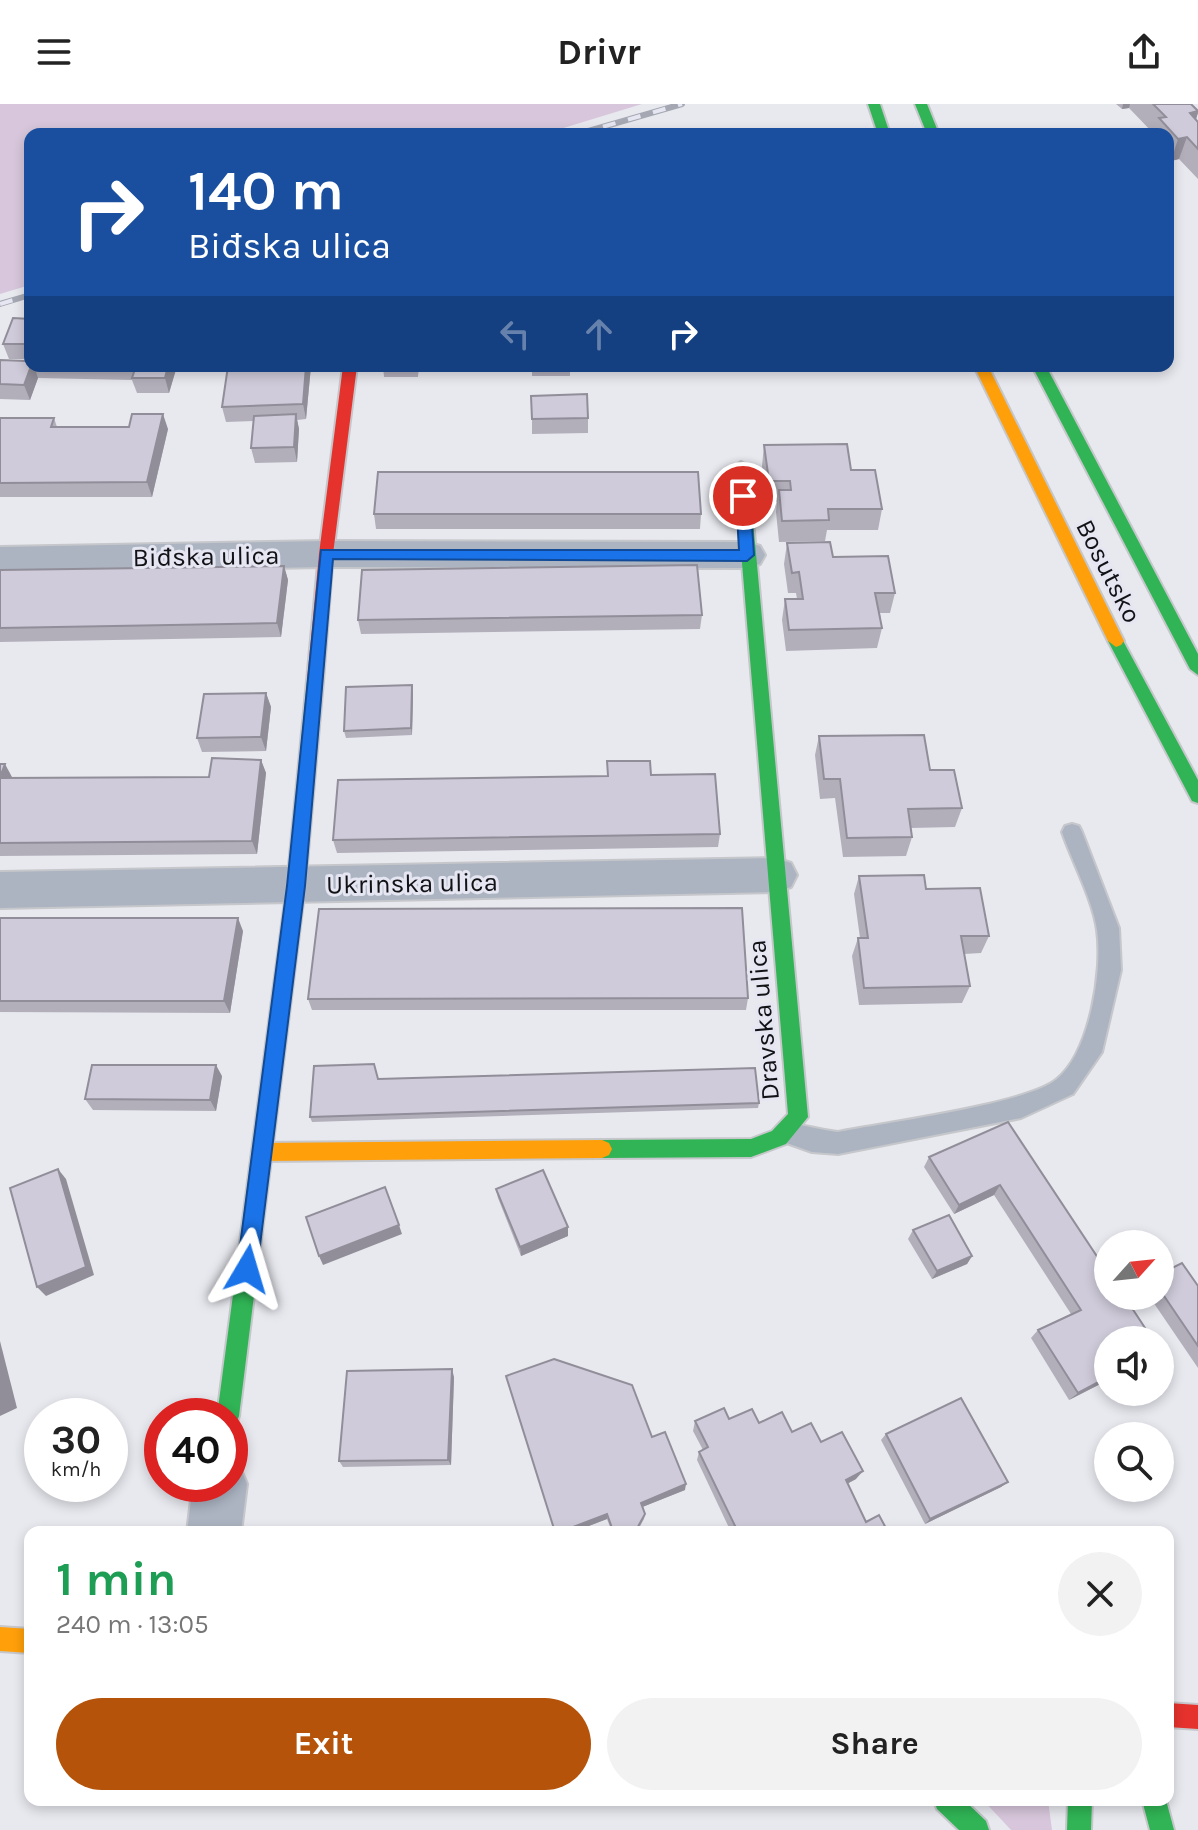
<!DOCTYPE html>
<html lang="en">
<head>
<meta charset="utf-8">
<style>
  :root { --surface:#fff; --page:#f2f2f2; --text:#222; --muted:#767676; --accent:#b45309 }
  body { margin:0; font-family:Karla,sans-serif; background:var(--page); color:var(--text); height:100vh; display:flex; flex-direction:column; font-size:30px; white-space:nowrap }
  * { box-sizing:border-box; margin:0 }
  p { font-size:26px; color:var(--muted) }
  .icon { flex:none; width:44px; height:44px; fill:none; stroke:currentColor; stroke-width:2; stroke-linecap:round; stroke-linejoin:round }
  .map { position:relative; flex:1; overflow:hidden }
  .details { position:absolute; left:24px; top:1422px; width:1150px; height:280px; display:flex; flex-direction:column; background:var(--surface); border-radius:16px; box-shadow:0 4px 12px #0003 }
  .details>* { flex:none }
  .top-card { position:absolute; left:24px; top:24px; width:1150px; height:244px; border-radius:16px; box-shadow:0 4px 12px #0003; background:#1a4fa0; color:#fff; overflow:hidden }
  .needle { width:52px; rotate:63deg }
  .buttons { position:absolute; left:1094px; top:1126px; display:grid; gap:16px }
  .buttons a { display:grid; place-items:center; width:80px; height:80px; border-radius:50%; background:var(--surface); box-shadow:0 4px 12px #0003; font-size:40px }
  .speed { position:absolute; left:24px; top:1294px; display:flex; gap:16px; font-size:40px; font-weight:700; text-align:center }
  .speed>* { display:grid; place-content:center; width:104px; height:104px; border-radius:50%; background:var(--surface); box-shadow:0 4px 12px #0003; line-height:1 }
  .speed small { font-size:20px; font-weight:400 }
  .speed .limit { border:12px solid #d22; background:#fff; color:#111 }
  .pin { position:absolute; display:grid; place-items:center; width:68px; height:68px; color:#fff; margin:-34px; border:4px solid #fff; border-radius:50%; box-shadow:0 2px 8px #0007 }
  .me { position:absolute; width:88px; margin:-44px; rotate:7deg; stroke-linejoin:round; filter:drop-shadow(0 0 6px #0008) }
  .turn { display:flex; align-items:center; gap:28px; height:168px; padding:0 32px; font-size:36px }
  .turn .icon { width:104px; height:104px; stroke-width:2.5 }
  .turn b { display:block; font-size:56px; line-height:68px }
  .lanes { display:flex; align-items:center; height:76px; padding:0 32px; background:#0003; justify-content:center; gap:40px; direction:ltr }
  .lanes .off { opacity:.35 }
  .round { display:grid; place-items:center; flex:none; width:84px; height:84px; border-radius:42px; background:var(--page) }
  .head { display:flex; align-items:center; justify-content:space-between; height:136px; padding:0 32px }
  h1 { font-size:48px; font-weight:700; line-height:60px; color:#1e9e55 }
  .primary-button { display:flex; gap:16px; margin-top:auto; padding:16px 32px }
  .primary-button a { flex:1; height:92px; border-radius:48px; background:var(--accent); color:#fff; font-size:32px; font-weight:700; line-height:92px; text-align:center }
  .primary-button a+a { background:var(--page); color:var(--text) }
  header { display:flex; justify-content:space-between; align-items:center; height:104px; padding:0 32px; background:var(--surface); font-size:36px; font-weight:700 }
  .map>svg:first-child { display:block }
</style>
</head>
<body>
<header><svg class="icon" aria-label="menu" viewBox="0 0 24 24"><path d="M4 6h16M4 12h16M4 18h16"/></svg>Drivr<svg class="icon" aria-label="share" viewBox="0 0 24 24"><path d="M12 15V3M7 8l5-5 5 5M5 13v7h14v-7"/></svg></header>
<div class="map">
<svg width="1198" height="1726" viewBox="0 0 1198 1726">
  <rect width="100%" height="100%" fill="#e8e9ef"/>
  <g fill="#d8c7dc">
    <path d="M 0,0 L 642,0 L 544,30 L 30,30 L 30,181 L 0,190 Z"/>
    <path d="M 983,1696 L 1048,1696 L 1052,1726 L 1011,1726 Z"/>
  </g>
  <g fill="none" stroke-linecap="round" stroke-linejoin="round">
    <g stroke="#c6c7cb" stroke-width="4">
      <path id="lane" d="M 1072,720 L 1079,722 L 1082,728 L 1119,824 L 1121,866 L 1102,948 L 1073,990 L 1021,1014 L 838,1050 L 812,1048 L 781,1037 L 777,1029 L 781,1021 C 793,1017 822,1027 838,1028 C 883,1019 1028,1000 1057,975 C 1090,948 1103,866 1097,826 C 1093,796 1072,757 1062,728 L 1065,722 Z"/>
    </g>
    <g stroke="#c6c7cb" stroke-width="4">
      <g id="street">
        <path d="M 326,437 L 747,438 L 760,442 L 765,451 L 760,460 L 747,464 L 326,463 L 0,469 L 0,443 Z"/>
        <path d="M 776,754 L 791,759 L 797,771 L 791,783 L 776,788 L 0,804 L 0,768 Z"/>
        <path d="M 230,1357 L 239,1361 L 247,1380 L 241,1428 L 187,1428 L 193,1380 L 230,1380 Z"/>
      </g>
    </g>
    <g stroke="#c6c7cb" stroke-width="4">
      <g id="fast">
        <path d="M 868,0 L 880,0 L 890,30 L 878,30 Z"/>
        <path d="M 915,0 L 927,0 L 939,30 L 927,30 Z"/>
        <path d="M 1032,262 L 1046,262 L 1198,550 L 1198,571 L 1190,565 Z"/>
        <path d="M 741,358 L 748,363 L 808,1013 L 786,1040 L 751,1053 L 602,1054 L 595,1051 L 592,1045 L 595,1039 L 602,1036 L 751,1035 L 772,1027 L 788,1010 L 734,363 Z"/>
        <path d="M 1116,531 L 1121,533 L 1198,676 L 1198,699 L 1192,697 L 1108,537 Z"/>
        <path d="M 315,571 L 323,577 L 305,782 L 239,1312 L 236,1320 L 230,1322 L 230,1312 L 217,1312 L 287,782 L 307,577 Z"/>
        <path d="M 934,1696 L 964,1696 L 986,1717 L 989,1726 L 959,1726 L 937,1705 Z"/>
        <path d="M 1068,1696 L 1092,1696 L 1091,1726 L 1067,1726 Z"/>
        <path d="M 1142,1696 L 1166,1696 L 1174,1726 L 1150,1726 Z"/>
      </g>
    </g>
    <g stroke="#c6c7cb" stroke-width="4">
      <g id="slow">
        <path d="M 974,262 L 988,262 L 1124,537 L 1121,541 L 1116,543 L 1108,537 Z"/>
        <path d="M 602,1036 L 609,1039 L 612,1045 L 609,1051 L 602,1054 L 262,1057 L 255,1054 L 252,1048 L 255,1042 L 262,1039 Z"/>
        <path d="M 0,1523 L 30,1525 L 30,1549 L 0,1547 Z"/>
      </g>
    </g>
    <g stroke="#c6c7cb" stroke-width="4">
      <g id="jam">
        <path d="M 343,262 L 357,262 L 333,450 L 323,577 L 315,583 L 307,577 L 319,450 Z"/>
        <path d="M 1168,1599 L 1198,1601 L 1198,1625 L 1168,1623 Z"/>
      </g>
    </g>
    <use href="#lane" fill="#acb4c2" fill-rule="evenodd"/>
    <use href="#street" fill="#acb4c2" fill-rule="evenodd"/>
    <use href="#fast" fill="#30b455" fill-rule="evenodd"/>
    <use href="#slow" fill="#ff9f0a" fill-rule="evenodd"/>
    <use href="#jam" fill="#e5322d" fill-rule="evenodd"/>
    <g stroke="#a5a8b2" stroke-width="6">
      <g id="rail">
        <path d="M 578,30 L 682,0"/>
        <path d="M 0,200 L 30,191"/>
      </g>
    </g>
    <use href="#rail" stroke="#e5e6f2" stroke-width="4" stroke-dasharray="13" stroke-linecap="butt"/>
  </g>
  <g fill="#b2afbb">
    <path d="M 1116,0 L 1191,0 L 1198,7 L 1196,16 L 1198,18 L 1198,75 L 1179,55 L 1171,57 L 1168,54 L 1168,30 L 1154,30 L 1129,4 L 1122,5 Z"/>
    <path d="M 30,215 L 30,262 L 177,262 L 169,289 L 137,289 L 132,276 L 38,274 L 30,296 L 0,295 L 0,256 L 25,257 L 26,255 L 9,255 L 3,240 Z"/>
    <path d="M 228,262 L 311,262 L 306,315 L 297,316 L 299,325 L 297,358 L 255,359 L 251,344 L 254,317 L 226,318 L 222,303 Z"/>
    <path d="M 383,262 L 514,262 L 419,262 L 418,273 L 384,273 Z"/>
    <path d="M 532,262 L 828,262 L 828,264 L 570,265 L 570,272 L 532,272 Z"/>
    <path d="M 0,314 L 54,314 L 57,323 L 168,325 L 152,393 L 0,393 Z"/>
    <path d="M 588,314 L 588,329 L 532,330 L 532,315 Z"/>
    <path d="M 764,341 L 851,366 L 882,405 L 878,426 L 827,426 L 825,437 L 779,438 L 776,408 L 777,398 L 766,398 L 762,362 Z"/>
    <path d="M 374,410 L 701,410 L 700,425 L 376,425 Z"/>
    <path d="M 787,439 L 833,453 L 895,489 L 890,509 L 880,509 L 882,524 L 877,544 L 786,547 L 782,516 L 785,495 L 797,495 L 796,489 L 788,489 L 784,460 Z"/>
    <path d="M 284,462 L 288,476 L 281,533 L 0,538 L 0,466 Z"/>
    <path d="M 702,511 L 700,525 L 361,530 L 358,516 Z"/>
    <path d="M 412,581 L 413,588 L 412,631 L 346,634 L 344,627 Z"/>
    <path d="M 266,589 L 271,603 L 266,647 L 202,648 L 197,634 Z"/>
    <path d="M 819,632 L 930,666 L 962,704 L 955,723 L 911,724 L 912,733 L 906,752 L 843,753 L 835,694 L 820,695 L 815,651 Z"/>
    <path d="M 261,656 L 266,669 L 257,750 L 0,752 L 0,660 L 12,674 L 209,673 Z"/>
    <path d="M 607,657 L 651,671 L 720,730 L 718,743 L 337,749 L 333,736 L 607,672 Z"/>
    <path d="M 859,772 L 926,785 L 989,832 L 981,849 L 964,850 L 970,882 L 962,899 L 859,901 L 852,852 L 858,834 L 860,834 L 854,790 Z"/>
    <path d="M 0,814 L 243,827 L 230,909 L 0,908 Z"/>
    <path d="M 748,894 L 746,906 L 312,906 L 308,895 Z"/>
    <path d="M 222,972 L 216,1007 L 93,1006 L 85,995 Z"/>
    <path d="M 378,975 L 759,999 L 758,1004 L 312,1018 L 310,1013 Z"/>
    <path d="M 1008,1018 L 1108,1276 L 1069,1296 L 1031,1234 L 1038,1226 L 1071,1210 L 994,1091 L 954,1110 L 924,1063 L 929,1053 Z"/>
    <path d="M 496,1085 L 568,1132 L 521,1152 L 498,1094 Z"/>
    <path d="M 913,1126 L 972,1152 L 967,1160 L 932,1175 L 908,1135 Z"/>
    <path d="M 1160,1170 L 1198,1182 L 1198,1264 L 1149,1192 L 1160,1192 Z"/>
    <path d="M 506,1272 L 652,1333 L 685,1386 L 642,1403 L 645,1410 L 644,1415 L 637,1428 L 612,1428 L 607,1415 L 573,1428 L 555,1428 Z"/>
    <path d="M 454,1273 L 451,1361 L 343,1363 L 339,1357 Z"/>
    <path d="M 729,1315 L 759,1319 L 821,1338 L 856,1375 L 847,1380 L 866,1418 L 888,1428 L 731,1428 L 697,1356 L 699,1348 L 703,1346 L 693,1327 L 695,1317 Z"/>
    <path d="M 886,1330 L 1008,1378 L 1001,1383 L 925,1420 L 881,1336 Z"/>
  </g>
  <g fill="#918e99">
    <path d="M 1123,0 L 1130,0 L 1129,4 L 1122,5 Z"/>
    <path d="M 1198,8 L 1198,9 L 1191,30 L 1190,9 Z"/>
    <path d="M 1187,33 L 1179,55 L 1171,57 L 1178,35 Z"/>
    <path d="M 31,262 L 34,262 L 38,274 L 30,296 L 24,281 Z"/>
    <path d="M 168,262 L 177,262 L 169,289 L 165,274 Z"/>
    <path d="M 306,262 L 311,262 L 306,315 L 303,300 Z"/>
    <path d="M 163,310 L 168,325 L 152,393 L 147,378 Z"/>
    <path d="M 296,310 L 299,325 L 297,358 L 294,343 Z"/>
    <path d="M 284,462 L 288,476 L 281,533 L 277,519 Z"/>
    <path d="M 412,581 L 413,588 L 412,631 L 411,624 Z"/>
    <path d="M 266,589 L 271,603 L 266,647 L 261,633 Z"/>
    <path d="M 261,656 L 266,669 L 257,750 L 252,737 Z"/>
    <path d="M 5,660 L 12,673 L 7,687 L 0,675 Z"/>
    <path d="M 238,814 L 243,827 L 230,909 L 224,897 Z"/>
    <path d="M 216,961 L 222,972 L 216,1007 L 210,996 Z"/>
    <path d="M 58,1065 L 66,1075 L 94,1171 L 46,1192 L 37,1183 Z"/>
    <path d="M 1000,1081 L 994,1091 L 954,1110 L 959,1101 Z"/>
    <path d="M 399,1121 L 402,1130 L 323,1161 L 319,1152 Z"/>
    <path d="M 568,1123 L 568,1132 L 521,1152 L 520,1143 Z"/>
    <path d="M 972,1152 L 967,1160 L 932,1175 L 937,1167 Z"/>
    <path d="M 0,1237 L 17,1304 L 0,1312 Z"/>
    <path d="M 452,1265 L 454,1273 L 451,1361 L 448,1356 Z"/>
    <path d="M 1108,1273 L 1108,1276 L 1069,1296 L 1078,1289 Z"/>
    <path d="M 863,1367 L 856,1375 L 839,1384 L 846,1376 Z"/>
    <path d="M 1008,1378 L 1001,1383 L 925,1420 L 930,1415 Z"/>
    <path d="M 686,1380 L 685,1386 L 640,1404 L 641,1399 Z"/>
    <path d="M 607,1410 L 607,1415 L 573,1428 L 560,1428 Z"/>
  </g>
  <g fill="#cfcbda" stroke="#918e99" stroke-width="2">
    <path d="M 1153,0 L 1191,0 L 1198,7 L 1190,9 L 1198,18 L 1198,45 L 1187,33 L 1178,35 L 1159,14 L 1166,13 Z"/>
    <path d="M 13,214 L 30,215 L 30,240 L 3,240 Z"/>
    <path d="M 30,244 L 31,262 L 24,281 L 0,280 L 0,256 L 25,257 Z"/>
    <path d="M 136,262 L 168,262 L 165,274 L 132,274 Z"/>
    <path d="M 228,262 L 306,262 L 303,300 L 222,303 Z"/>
    <path d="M 587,290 L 588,314 L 532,315 L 531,292 Z"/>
    <path d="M 132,310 L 163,310 L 147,378 L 0,379 L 0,314 L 54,314 L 51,323 L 129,323 Z"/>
    <path d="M 296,310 L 294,343 L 251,344 L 254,312 Z"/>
    <path d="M 847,340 L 851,366 L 875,366 L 882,405 L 828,405 L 829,416 L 782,417 L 779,386 L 791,386 L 790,377 L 769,377 L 764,341 Z"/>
    <path d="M 378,368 L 698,368 L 701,410 L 374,410 Z"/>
    <path d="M 830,438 L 833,453 L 888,452 L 895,489 L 875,489 L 882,524 L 789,526 L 785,495 L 803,495 L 799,468 L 792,469 L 787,439 Z"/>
    <path d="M 697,461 L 702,511 L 358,516 L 362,466 Z"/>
    <path d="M 284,462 L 277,519 L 0,524 L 0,466 Z"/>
    <path d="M 412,581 L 411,624 L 344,627 L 346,583 Z"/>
    <path d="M 266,589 L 261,633 L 197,634 L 204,590 Z"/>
    <path d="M 924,631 L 930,666 L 954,666 L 962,704 L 908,705 L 912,733 L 847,734 L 840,675 L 824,675 L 819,632 Z"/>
    <path d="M 212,654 L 261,656 L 252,737 L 0,739 L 0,674 L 209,673 Z"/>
    <path d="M 607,657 L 650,657 L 651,671 L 715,670 L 720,730 L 333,736 L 338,676 L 608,672 Z"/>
    <path d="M 0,660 L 5,660 L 0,673 Z"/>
    <path d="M 924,771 L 926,785 L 980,784 L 989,832 L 961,832 L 970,882 L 864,884 L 858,834 L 868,834 L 859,772 Z"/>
    <path d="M 742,804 L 748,894 L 308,895 L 319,805 Z"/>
    <path d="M 0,814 L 238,814 L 224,897 L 0,897 Z"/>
    <path d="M 374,960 L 378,975 L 755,964 L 759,999 L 310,1013 L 314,962 Z"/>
    <path d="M 92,961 L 216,961 L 210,996 L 85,995 Z"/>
    <path d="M 1008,1018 L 1108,1169 L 1108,1192 L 1124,1192 L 1153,1236 L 1108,1236 L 1108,1273 L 1078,1289 L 1038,1226 L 1081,1206 L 1000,1081 L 959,1101 L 929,1053 Z"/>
    <path d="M 58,1065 L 86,1163 L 37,1183 L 10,1084 Z"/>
    <path d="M 543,1066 L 568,1123 L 520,1143 L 496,1085 Z"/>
    <path d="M 385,1083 L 399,1121 L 319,1152 L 306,1113 Z"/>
    <path d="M 949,1111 L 972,1152 L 937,1167 L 913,1126 Z"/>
    <path d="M 1182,1159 L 1198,1182 L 1198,1242 L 1160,1186 L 1160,1170 Z"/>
    <path d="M 554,1255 L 632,1281 L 652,1333 L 665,1328 L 686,1380 L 641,1399 L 645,1410 L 635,1428 L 622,1428 L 612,1424 L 607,1410 L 560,1428 L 555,1428 L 506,1272 Z"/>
    <path d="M 452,1265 L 448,1356 L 339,1357 L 347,1267 Z"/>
    <path d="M 961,1294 L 1008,1378 L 930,1415 L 886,1330 Z"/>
    <path d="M 724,1304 L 729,1315 L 752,1305 L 759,1319 L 782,1308 L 792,1328 L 811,1319 L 821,1338 L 842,1328 L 863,1367 L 846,1376 L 866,1418 L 879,1411 L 888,1428 L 738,1428 L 699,1348 L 708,1343 L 695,1317 Z"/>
  </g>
  <path fill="#1a73e8" stroke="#114b97" stroke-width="2" d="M 743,387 L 750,392 L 754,451 L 747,457 L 333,455 L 305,782 L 257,1165 L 254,1172 L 247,1175 L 240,1172 L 237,1165 L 287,782 L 321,446 L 739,446 L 736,392 Z"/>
  <g text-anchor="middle" stroke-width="6" stroke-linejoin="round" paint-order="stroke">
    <g font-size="26" fill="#111216" stroke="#e5e6f2">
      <text transform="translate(206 452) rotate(-1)" y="9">Biđska ulica</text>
      <text transform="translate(1109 467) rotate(63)" y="9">Bosutsko</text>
      <text transform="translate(412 779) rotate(-1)" y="9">Ukrinska ulica</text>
      <text transform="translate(763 916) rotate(-95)" y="9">Dravska ulica</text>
    </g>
  </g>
</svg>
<div class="buttons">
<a><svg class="needle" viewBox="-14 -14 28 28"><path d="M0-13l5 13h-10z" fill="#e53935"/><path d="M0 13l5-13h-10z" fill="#767676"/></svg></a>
<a><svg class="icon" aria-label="sound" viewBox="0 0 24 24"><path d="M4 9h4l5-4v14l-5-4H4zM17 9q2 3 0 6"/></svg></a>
<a><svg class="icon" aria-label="search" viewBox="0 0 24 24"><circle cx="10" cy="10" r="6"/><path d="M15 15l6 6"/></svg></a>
</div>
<div class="speed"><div>30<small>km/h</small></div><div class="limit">40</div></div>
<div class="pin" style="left:743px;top:392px;background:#d93025"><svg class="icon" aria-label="arrive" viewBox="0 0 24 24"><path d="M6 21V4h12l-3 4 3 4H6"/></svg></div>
<svg class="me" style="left:247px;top:1165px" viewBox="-20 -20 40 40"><path d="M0-17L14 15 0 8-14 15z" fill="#1a73e8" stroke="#fff" stroke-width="4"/></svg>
<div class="top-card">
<div class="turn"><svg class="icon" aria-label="right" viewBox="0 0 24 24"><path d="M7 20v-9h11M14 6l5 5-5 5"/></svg><div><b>140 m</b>Biđska ulica</div></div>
<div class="lanes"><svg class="icon off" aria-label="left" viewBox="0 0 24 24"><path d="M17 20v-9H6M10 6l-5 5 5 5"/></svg><svg class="icon off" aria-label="ahead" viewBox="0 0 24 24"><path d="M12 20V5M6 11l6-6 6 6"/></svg><svg class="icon" aria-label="right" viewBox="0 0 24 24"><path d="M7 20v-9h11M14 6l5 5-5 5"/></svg></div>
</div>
<section class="details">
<div class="head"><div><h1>1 min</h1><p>240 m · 13:05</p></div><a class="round"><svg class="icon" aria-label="close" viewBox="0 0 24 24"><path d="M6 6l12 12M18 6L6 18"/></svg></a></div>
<div class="primary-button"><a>Exit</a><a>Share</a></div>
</section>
</div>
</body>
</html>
